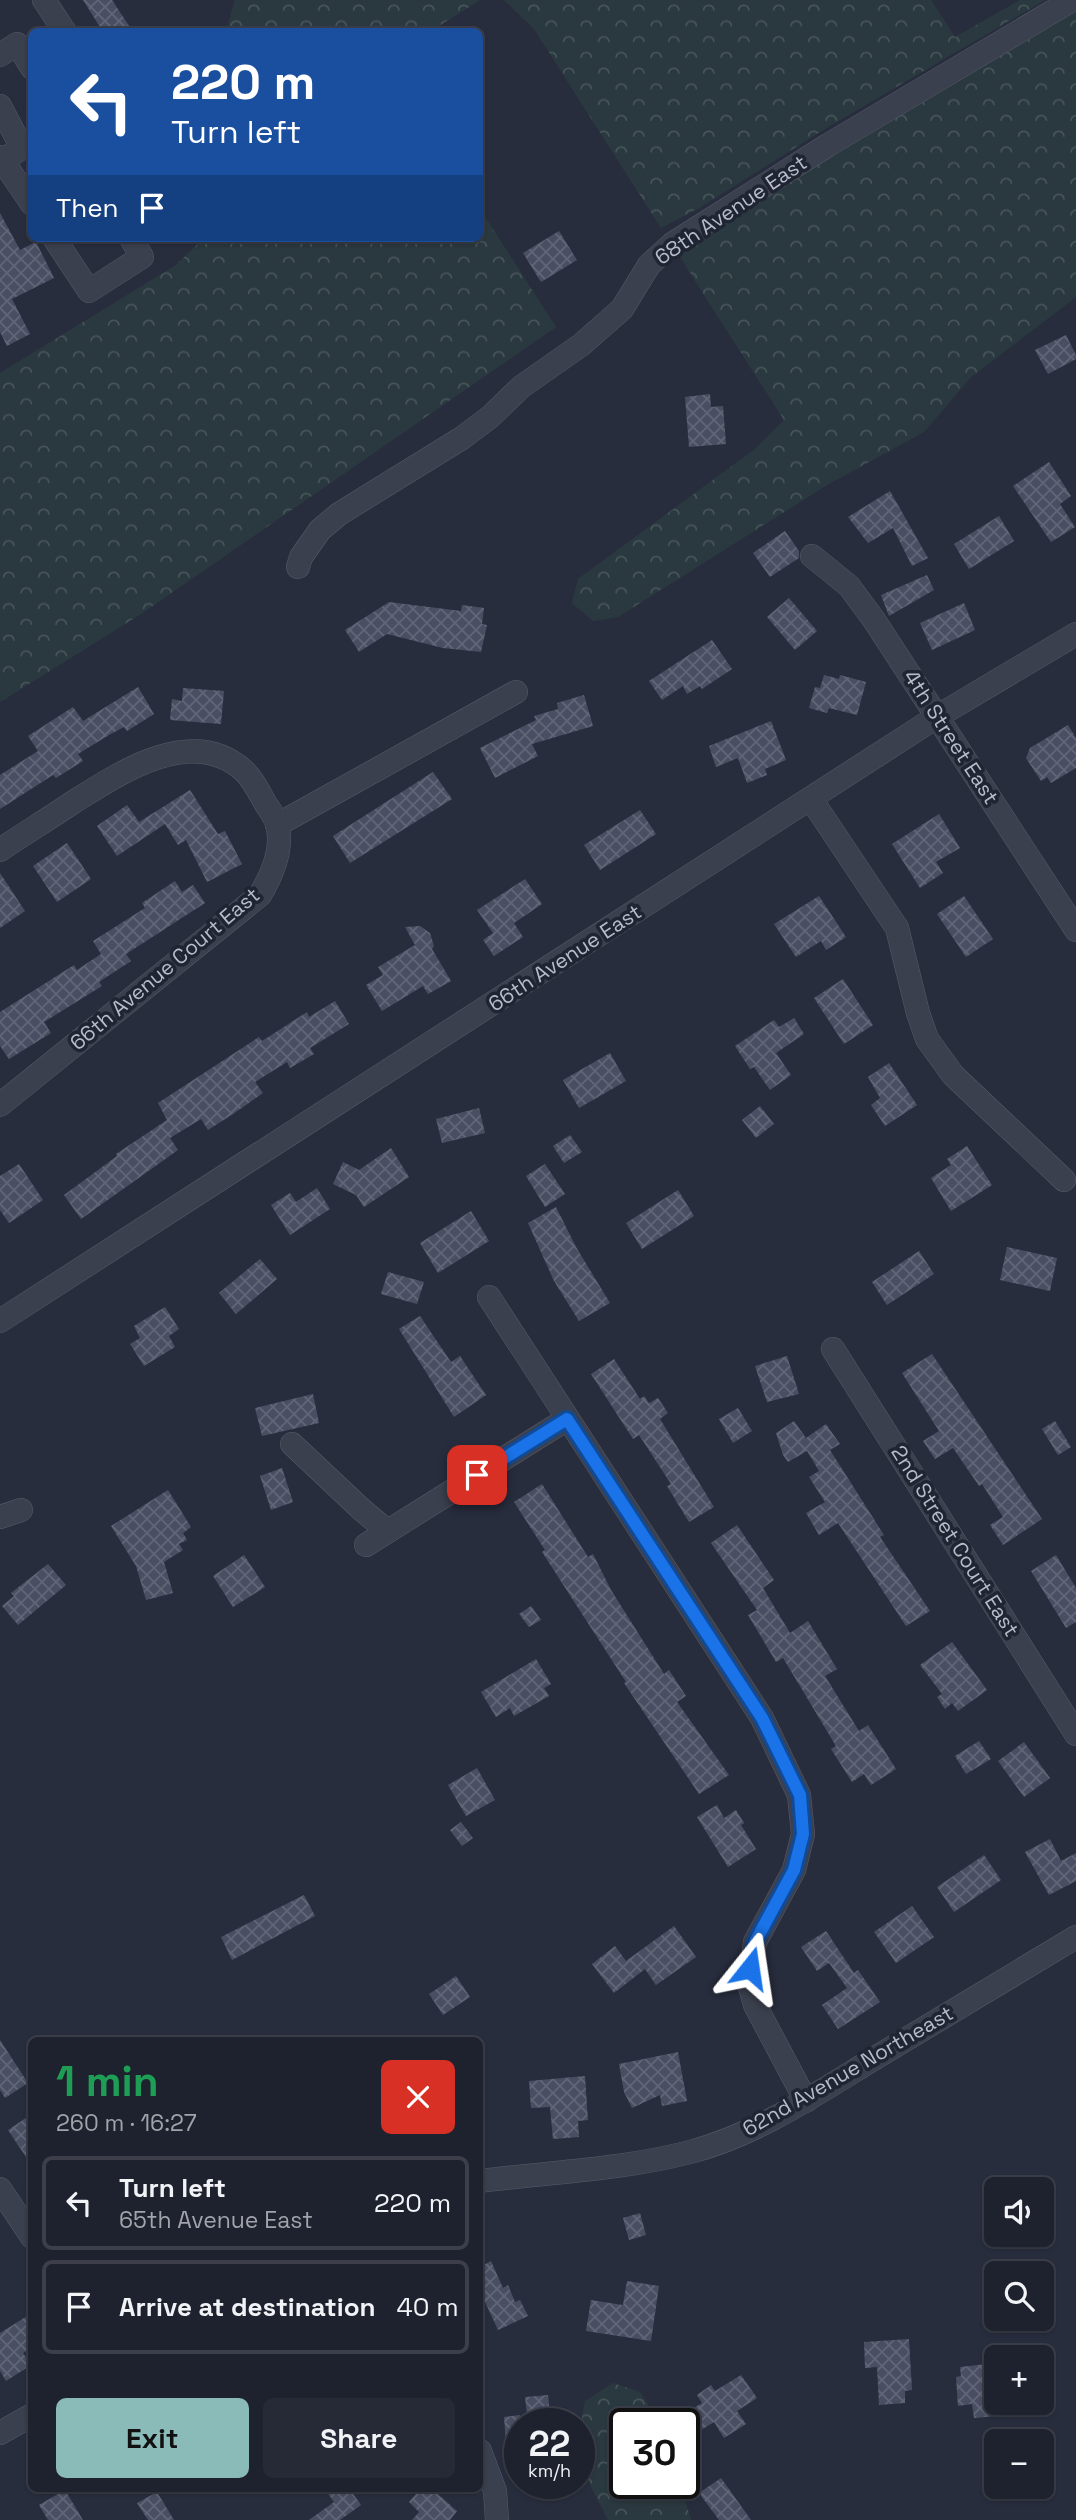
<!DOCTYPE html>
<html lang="en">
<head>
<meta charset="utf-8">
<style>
  :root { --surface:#1e222e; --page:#262a36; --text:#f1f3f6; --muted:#a1a4aa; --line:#3c3f4a; --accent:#8bbbb9 }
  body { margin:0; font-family:"Space Grotesk",sans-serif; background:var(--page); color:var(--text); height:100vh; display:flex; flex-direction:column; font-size:26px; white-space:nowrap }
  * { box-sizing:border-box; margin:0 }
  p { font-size:23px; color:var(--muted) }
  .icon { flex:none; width:38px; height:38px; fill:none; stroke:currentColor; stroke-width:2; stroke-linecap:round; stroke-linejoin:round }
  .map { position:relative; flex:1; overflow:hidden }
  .drawer { position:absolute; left:28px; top:2037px; width:455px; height:455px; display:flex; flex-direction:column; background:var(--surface); border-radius:10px; box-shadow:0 2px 5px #0004,0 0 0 2px var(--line) }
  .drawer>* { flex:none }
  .banner { position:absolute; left:28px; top:28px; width:455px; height:214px; border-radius:10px; box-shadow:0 2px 5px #0004,0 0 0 2px var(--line); background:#1a4fa0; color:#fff; overflow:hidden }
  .fabs { position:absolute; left:984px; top:2177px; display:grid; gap:14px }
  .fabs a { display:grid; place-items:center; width:70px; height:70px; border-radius:10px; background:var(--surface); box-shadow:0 2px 5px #0004,0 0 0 2px var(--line); font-size:35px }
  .speed { position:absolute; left:504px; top:2408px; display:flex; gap:14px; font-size:35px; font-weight:700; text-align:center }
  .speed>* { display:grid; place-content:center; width:91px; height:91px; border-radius:50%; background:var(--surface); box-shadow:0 2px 5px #0004,0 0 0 2px var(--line); line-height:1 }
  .speed small { font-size:18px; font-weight:400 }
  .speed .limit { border:4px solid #111; border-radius:10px; background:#fff; color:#111 }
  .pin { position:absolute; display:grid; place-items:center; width:60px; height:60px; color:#fff; margin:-30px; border-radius:14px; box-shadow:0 4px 10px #0006 }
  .me { position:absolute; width:77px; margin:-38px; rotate:15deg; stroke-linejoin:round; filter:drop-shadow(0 0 5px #0008) }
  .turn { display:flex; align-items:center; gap:24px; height:147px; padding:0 28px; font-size:32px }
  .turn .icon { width:91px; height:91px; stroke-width:2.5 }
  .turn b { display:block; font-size:49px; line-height:60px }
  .then { display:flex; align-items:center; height:66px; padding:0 28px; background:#0003; gap:14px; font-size:26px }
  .round { display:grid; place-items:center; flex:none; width:74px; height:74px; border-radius:10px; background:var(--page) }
  .head { display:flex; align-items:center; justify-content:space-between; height:119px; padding:0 28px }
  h1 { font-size:42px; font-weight:700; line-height:52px; color:#1e9e55 }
  .button { display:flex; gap:14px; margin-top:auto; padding:14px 28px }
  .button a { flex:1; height:80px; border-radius:10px; background:var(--accent); color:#111; font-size:28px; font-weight:700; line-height:80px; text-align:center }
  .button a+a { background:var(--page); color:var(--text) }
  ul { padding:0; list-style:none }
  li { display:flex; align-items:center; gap:21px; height:94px; margin:0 14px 10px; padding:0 14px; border:4px solid var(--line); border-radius:10px }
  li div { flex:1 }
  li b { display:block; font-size:26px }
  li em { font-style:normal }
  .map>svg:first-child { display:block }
</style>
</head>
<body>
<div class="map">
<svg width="1076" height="2520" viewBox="0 0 1076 2520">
  <defs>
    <pattern id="forest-crowns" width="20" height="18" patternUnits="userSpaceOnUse" patternTransform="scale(1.75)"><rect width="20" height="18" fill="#2a393f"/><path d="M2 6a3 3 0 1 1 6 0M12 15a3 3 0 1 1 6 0" fill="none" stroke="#475459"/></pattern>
    <pattern id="building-cross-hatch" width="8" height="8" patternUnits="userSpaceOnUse" patternTransform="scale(1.75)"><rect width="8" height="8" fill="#494e62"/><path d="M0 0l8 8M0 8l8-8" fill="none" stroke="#616677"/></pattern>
  </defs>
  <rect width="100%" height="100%" fill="#282d3e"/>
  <g fill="url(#forest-crowns)">
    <path d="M 235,0 L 480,0 L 431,31 L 226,31 Z"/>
    <path d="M 504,0 L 931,0 L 955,37 L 1020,0 L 1045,0 L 828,127 L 699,208 L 661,228 L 534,29 Z"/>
    <path d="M 1076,6 L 1076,297 L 971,377 L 924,432 L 827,485 L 618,617 L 593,621 L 572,603 L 578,579 L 755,449 L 784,420 L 678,254 L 829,151 Z"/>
    <path d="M 480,209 L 556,327 L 141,614 L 0,702 L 0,373 L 176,265 L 204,238 L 480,238 Z"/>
    <path d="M 613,2383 L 640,2392 L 661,2424 L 625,2424 L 625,2483 L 680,2483 L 691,2520 L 608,2520 L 579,2463 L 579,2434 L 585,2401 Z"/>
  </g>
  <g fill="url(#building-cross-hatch)">
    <path d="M 83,0 L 112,0 L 133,32 L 103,32 Z"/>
    <path d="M 0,213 L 20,250 L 36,242 L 54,278 L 12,299 L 30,334 L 7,346 L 0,332 Z"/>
    <path d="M 559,231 L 577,260 L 541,282 L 523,253 Z"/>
    <path d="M 1066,335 L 1076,355 L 1076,359 L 1048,374 L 1035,350 Z"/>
    <path d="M 710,394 L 711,407 L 723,406 L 726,444 L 689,447 L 685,397 Z"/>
    <path d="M 1049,462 L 1071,496 L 1060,504 L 1075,527 L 1051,542 L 1013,486 Z"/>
    <path d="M 890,491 L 928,558 L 912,566 L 893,528 L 868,543 L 848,517 Z"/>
    <path d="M 999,516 L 1014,541 L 969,569 L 954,544 Z"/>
    <path d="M 785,531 L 799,551 L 799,558 L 770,577 L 753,553 Z"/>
    <path d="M 927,575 L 934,590 L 889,616 L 881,595 Z"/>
    <path d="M 789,598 L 817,631 L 795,650 L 767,617 Z"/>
    <path d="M 389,602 L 461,611 L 462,605 L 484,608 L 482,624 L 487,625 L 481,652 L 443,648 L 387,634 L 359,652 L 345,630 Z"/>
    <path d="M 964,603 L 975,630 L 932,650 L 920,623 Z"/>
    <path d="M 712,640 L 732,669 L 702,689 L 700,686 L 687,694 L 683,686 L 662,700 L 649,681 Z"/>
    <path d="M 824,675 L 839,679 L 840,675 L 866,682 L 857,715 L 829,708 L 827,713 L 809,708 L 815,687 L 820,688 Z"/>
    <path d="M 138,687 L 154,714 L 127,731 L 124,727 L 109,735 L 78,754 L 83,761 L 56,778 L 53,775 L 0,809 L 0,775 L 38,751 L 28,736 L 73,707 L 83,721 Z"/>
    <path d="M 183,688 L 224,691 L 221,724 L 170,720 L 172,699 L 182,701 Z"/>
    <path d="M 584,695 L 593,726 L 532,744 L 538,756 L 495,778 L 480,748 L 536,720 L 534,716 L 558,709 L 557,703 Z"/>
    <path d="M 771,721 L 786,760 L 765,769 L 767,775 L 747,783 L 738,758 L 716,767 L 709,746 Z"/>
    <path d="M 1068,725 L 1076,738 L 1076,768 L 1051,783 L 1047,777 L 1041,781 L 1026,758 L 1030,748 Z"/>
    <path d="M 433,772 L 452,799 L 350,863 L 333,836 Z"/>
    <path d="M 190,790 L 218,834 L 225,831 L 242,864 L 207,882 L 186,840 L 178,845 L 165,824 L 117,856 L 97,826 L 127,805 L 139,822 Z"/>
    <path d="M 640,810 L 656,834 L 600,870 L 584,845 Z"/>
    <path d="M 939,814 L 960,848 L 936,862 L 943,873 L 920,888 L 892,844 Z"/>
    <path d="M 67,843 L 91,879 L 57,902 L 33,866 Z"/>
    <path d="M 0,873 L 25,911 L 0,928 Z"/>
    <path d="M 525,879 L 542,904 L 514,923 L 523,937 L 494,956 L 483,940 L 493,933 L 477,910 Z"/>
    <path d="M 175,881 L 182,892 L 193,885 L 205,903 L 126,954 L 131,961 L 99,982 L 102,986 L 44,1022 L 51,1033 L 9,1059 L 0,1046 L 0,1012 L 74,965 L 77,970 L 101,954 L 93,941 L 145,908 L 142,903 Z"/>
    <path d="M 819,896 L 846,937 L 826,950 L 821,941 L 796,957 L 774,924 Z"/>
    <path d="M 964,896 L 993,939 L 966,957 L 937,914 Z"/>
    <path d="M 420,926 L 430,933 L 434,946 L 432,949 L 451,981 L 428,994 L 423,986 L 382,1011 L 366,985 L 383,975 L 378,967 L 415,945 L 405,927 Z"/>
    <path d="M 843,979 L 873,1025 L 844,1044 L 814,998 Z"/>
    <path d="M 335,1001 L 349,1024 L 310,1048 L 314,1054 L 290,1068 L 287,1062 L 255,1082 L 263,1093 L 233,1114 L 208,1130 L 201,1119 L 170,1138 L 178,1150 L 81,1219 L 64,1195 L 117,1156 L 116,1154 L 167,1120 L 158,1103 L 259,1037 L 262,1041 L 307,1012 L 309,1017 Z"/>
    <path d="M 794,1018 L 804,1034 L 776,1053 L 791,1075 L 770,1090 L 754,1067 L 750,1069 L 735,1046 L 774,1020 L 779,1027 Z"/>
    <path d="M 610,1053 L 626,1081 L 579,1108 L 563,1080 Z"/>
    <path d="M 889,1063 L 917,1105 L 885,1126 L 871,1105 L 880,1098 L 868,1077 Z"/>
    <path d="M 760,1106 L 774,1124 L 756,1138 L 742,1120 Z"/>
    <path d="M 479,1108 L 485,1133 L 442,1143 L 436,1119 Z"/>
    <path d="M 570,1135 L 582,1152 L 564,1163 L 553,1146 Z"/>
    <path d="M 967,1146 L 992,1185 L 951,1211 L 931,1178 L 951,1165 L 947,1159 Z"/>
    <path d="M 391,1148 L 409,1177 L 364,1207 L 356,1195 L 333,1184 L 343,1162 L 359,1170 Z"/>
    <path d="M 19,1164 L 43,1200 L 9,1223 L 0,1210 L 0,1176 Z"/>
    <path d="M 545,1164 L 565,1194 L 545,1207 L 526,1176 Z"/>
    <path d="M 317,1188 L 330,1209 L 290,1235 L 271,1205 L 290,1193 L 296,1202 Z"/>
    <path d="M 678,1190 L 694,1216 L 642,1249 L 626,1223 Z"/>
    <path d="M 556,1207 L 576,1247 L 610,1303 L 579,1321 L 554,1281 L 528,1223 Z"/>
    <path d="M 471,1211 L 489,1241 L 438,1273 L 420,1243 Z"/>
    <path d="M 1007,1247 L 1057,1258 L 1050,1291 L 1000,1280 Z"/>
    <path d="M 919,1251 L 934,1274 L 887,1305 L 872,1282 Z"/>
    <path d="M 260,1259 L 277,1279 L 236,1314 L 219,1293 Z"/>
    <path d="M 388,1272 L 424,1282 L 417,1304 L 381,1294 Z"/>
    <path d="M 165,1307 L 179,1329 L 169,1336 L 175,1347 L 144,1366 L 130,1344 L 140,1338 L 134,1326 Z"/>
    <path d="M 420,1316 L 451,1362 L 460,1356 L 486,1395 L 454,1417 L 399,1329 Z"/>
    <path d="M 932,1354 L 1042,1519 L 1003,1545 L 990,1525 L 1003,1517 L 982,1484 L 979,1486 L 953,1448 L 935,1459 L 923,1441 L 939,1431 L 902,1373 Z"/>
    <path d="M 787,1356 L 799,1394 L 767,1402 L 755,1366 Z"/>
    <path d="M 614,1359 L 640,1399 L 644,1396 L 649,1403 L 658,1398 L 668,1413 L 660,1419 L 714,1507 L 689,1522 L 667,1486 L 671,1484 L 639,1435 L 633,1439 L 591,1374 Z"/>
    <path d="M 313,1394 L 319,1423 L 262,1436 L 255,1408 Z"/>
    <path d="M 738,1408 L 752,1431 L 733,1443 L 719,1419 Z"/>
    <path d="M 794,1421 L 806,1438 L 826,1424 L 840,1444 L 830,1450 L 884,1535 L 880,1537 L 930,1611 L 906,1626 L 838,1523 L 819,1535 L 806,1513 L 825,1502 L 809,1477 L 819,1471 L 807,1451 L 788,1462 L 783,1455 L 776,1433 Z"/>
    <path d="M 1055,1421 L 1071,1447 L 1058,1455 L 1042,1429 Z"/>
    <path d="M 282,1468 L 293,1502 L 271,1510 L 260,1476 Z"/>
    <path d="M 542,1484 L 588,1557 L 593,1554 L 611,1590 L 664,1674 L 669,1670 L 686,1696 L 677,1702 L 729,1775 L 699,1794 L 624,1683 L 626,1682 L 542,1552 L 545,1550 L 514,1502 Z"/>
    <path d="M 168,1490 L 191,1527 L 183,1533 L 187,1540 L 179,1544 L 183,1550 L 164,1562 L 173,1593 L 146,1600 L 136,1566 L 111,1526 Z"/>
    <path d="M 737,1525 L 774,1580 L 763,1588 L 790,1633 L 808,1621 L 837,1669 L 825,1676 L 859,1731 L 868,1725 L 896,1769 L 871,1785 L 864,1774 L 852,1782 L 831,1749 L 836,1746 L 783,1658 L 776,1662 L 748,1615 L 757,1610 L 711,1543 Z"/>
    <path d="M 244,1555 L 265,1587 L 233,1607 L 213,1576 Z"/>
    <path d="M 1056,1555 L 1076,1588 L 1076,1622 L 1066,1628 L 1031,1571 Z"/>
    <path d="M 48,1564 L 66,1585 L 18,1625 L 2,1606 L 14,1596 L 11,1593 Z"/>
    <path d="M 531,1606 L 541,1620 L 529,1627 L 519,1614 Z"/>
    <path d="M 952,1642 L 987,1690 L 958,1711 L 952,1703 L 945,1709 L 937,1697 L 942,1694 L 920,1665 Z"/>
    <path d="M 536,1659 L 551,1684 L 544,1688 L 549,1696 L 514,1716 L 510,1708 L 496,1717 L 481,1692 Z"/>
    <path d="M 979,1741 L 991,1759 L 966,1774 L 955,1756 Z"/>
    <path d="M 1024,1742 L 1050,1778 L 1024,1797 L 998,1761 Z"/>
    <path d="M 477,1768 L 495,1800 L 466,1816 L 448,1785 Z"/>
    <path d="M 717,1805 L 724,1818 L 736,1810 L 744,1823 L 741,1825 L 756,1849 L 728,1867 L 697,1817 Z"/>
    <path d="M 461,1822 L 473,1838 L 462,1846 L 450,1830 Z"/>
    <path d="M 1050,1839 L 1061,1861 L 1076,1853 L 1076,1881 L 1049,1895 L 1025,1852 Z"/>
    <path d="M 984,1855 L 1001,1880 L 954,1912 L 937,1887 Z"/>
    <path d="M 304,1895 L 315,1916 L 232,1960 L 221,1937 Z"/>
    <path d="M 912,1906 L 934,1937 L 896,1963 L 874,1932 Z"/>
    <path d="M 674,1926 L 696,1957 L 656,1985 L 645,1969 L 614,1993 L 592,1964 L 615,1946 L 626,1961 Z"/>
    <path d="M 826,1931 L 854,1973 L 858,1970 L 880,2002 L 838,2029 L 822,2005 L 847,1988 L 829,1963 L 817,1971 L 801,1947 Z"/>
    <path d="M 456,1976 L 470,1997 L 443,2015 L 429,1994 Z"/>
    <path d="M 0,2040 L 28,2083 L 5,2098 L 0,2090 Z"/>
    <path d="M 678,2052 L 687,2101 L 662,2106 L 660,2095 L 632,2108 L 624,2092 L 619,2064 Z"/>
    <path d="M 585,2076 L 588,2120 L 578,2121 L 579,2137 L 553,2139 L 550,2107 L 531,2108 L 529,2081 Z"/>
    <path d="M 26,2118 L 32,2126 L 32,2166 L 8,2130 Z"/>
    <path d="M 640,2213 L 646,2235 L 629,2240 L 623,2218 Z"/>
    <path d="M 491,2261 L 503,2288 L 508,2285 L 515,2302 L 520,2300 L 528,2316 L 498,2330 L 480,2291 L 480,2267 Z"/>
    <path d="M 627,2281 L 659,2286 L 651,2341 L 586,2331 L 591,2300 L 623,2305 Z"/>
    <path d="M 32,2313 L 32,2347 L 23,2353 L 31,2365 L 6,2381 L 0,2371 L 0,2333 Z"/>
    <path d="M 909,2339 L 912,2390 L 905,2391 L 905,2403 L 879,2405 L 877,2367 L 865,2368 L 864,2342 Z"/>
    <path d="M 996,2363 L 996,2416 L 974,2418 L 972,2404 L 958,2406 L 956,2377 L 961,2376 L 960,2367 Z"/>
    <path d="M 741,2375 L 757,2398 L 737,2411 L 746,2424 L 724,2438 L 714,2422 L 696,2433 L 684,2414 L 702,2403 L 697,2395 L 711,2385 L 715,2391 Z"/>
    <path d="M 548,2395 L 551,2424 L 528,2424 L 525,2397 Z"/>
    <path d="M 520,2415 L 520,2442 L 506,2443 L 504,2417 Z"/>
    <path d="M 721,2478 L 751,2520 L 719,2520 L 699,2493 Z"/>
    <path d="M 324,2488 L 349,2488 L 361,2505 L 340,2520 L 309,2520 L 334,2502 Z"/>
    <path d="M 421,2488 L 431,2488 L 457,2511 L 450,2520 L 412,2520 L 419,2512 L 409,2502 Z"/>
    <path d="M 65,2490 L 83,2520 L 48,2520 L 39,2505 Z"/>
    <path d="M 157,2492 L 174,2520 L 148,2520 L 137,2503 Z"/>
  </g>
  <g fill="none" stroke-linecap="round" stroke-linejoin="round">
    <g stroke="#565b69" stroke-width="24">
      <g id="minor">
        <path d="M 44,0 L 65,32"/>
        <path d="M 0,55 L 17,44 L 32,68"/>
        <path d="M 0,106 L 22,148 L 0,162"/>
        <path d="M 0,157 L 32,204"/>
        <path d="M 54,238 L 89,291 L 142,257 L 131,238"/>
        <path d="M 812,556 L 849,586 L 874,620 L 1076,930"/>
        <path d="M 298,567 L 301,557 L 320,530 L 339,514 L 462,438 L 490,417 L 521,387 L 581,345 L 622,309 L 649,265 L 672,244 L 828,145 L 1072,0"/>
        <path d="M 811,799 L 897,928 L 918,1013 L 927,1039 L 953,1075 L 1064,1180"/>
        <path d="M 277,825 L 516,692"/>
        <path d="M 0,850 C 24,834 48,819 72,803 C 118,774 191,724 243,770 C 252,778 258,790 264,801 C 268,808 275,816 277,824 C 284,849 272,875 260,895 L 0,1105"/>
        <path d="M 489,1297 L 762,1718 L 799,1795 L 803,1834 L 794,1870 L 755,1942 L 749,1984 L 755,2005 L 806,2101"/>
        <path d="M 0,1321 L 938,716 L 1076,634"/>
        <path d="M 833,1349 L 1076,1734"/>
        <path d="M 292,1444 L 361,1509 L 387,1531"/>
        <path d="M 0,1517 L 21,1510"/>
        <path d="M 366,1545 L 567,1419"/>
        <path d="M 480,2181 C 550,2172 621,2170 690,2152 C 758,2134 816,2094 875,2058 C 942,2018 1009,1977 1076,1937"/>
        <path d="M 0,2189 L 32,2237"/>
        <path d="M 0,2433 L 32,2415"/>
        <path d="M 480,2451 L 495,2491 L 497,2520"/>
      </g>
    </g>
    <use href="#minor" stroke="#3b404e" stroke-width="23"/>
  </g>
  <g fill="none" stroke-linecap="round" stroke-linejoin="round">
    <g stroke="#114b97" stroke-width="18">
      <path id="route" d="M 477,1475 L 567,1419 L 762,1718 L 800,1795 L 803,1834 L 794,1870 L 755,1942 L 750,1968"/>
    </g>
    <use href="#route" stroke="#1a73e8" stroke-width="12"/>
  </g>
  <g text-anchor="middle" stroke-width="7" stroke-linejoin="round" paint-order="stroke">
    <g font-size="21" fill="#b8bbc9" stroke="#202533">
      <text transform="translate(731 210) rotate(-34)" y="7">68th Avenue East</text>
      <text transform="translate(951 737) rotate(57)" y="7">4th Street East</text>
      <text transform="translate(565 958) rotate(-33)" y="7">66th Avenue East</text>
      <text transform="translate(165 969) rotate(-40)" y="7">66th Avenue Court East</text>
      <text transform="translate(955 1541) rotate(58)" y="7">2nd Street Court East</text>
      <text transform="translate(848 2071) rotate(-30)" y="7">62nd Avenue Northeast</text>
    </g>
  </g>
</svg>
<div class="fabs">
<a><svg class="icon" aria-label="sound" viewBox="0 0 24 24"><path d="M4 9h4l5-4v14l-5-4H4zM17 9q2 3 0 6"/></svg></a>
<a><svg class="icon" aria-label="search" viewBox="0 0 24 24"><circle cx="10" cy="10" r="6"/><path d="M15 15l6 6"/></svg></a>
<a>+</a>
<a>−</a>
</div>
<div class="speed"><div>22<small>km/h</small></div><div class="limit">30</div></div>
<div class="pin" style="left:477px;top:1475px;background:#d93025"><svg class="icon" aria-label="arrive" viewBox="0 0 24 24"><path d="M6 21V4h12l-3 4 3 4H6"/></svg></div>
<svg class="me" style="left:750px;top:1968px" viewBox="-20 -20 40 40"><path d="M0-17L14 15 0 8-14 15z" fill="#1a73e8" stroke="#fff" stroke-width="4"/></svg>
<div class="banner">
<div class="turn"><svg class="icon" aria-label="left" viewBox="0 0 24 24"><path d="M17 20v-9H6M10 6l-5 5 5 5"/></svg><div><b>220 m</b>Turn left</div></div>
<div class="then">Then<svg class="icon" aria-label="arrive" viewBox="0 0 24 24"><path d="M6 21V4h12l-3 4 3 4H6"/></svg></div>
</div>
<section class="drawer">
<div class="head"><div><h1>1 min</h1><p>260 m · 16:27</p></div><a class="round" style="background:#d93025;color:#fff"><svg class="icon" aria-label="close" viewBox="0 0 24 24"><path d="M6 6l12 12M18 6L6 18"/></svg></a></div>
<ul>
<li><svg class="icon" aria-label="left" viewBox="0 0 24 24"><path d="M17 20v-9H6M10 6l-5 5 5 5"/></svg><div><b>Turn left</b><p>65th Avenue East</p></div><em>220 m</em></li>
<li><svg class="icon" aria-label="arrive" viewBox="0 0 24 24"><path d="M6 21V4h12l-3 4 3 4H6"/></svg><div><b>Arrive at destination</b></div><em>40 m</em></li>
</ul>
<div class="button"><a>Exit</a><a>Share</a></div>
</section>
</div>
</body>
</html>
